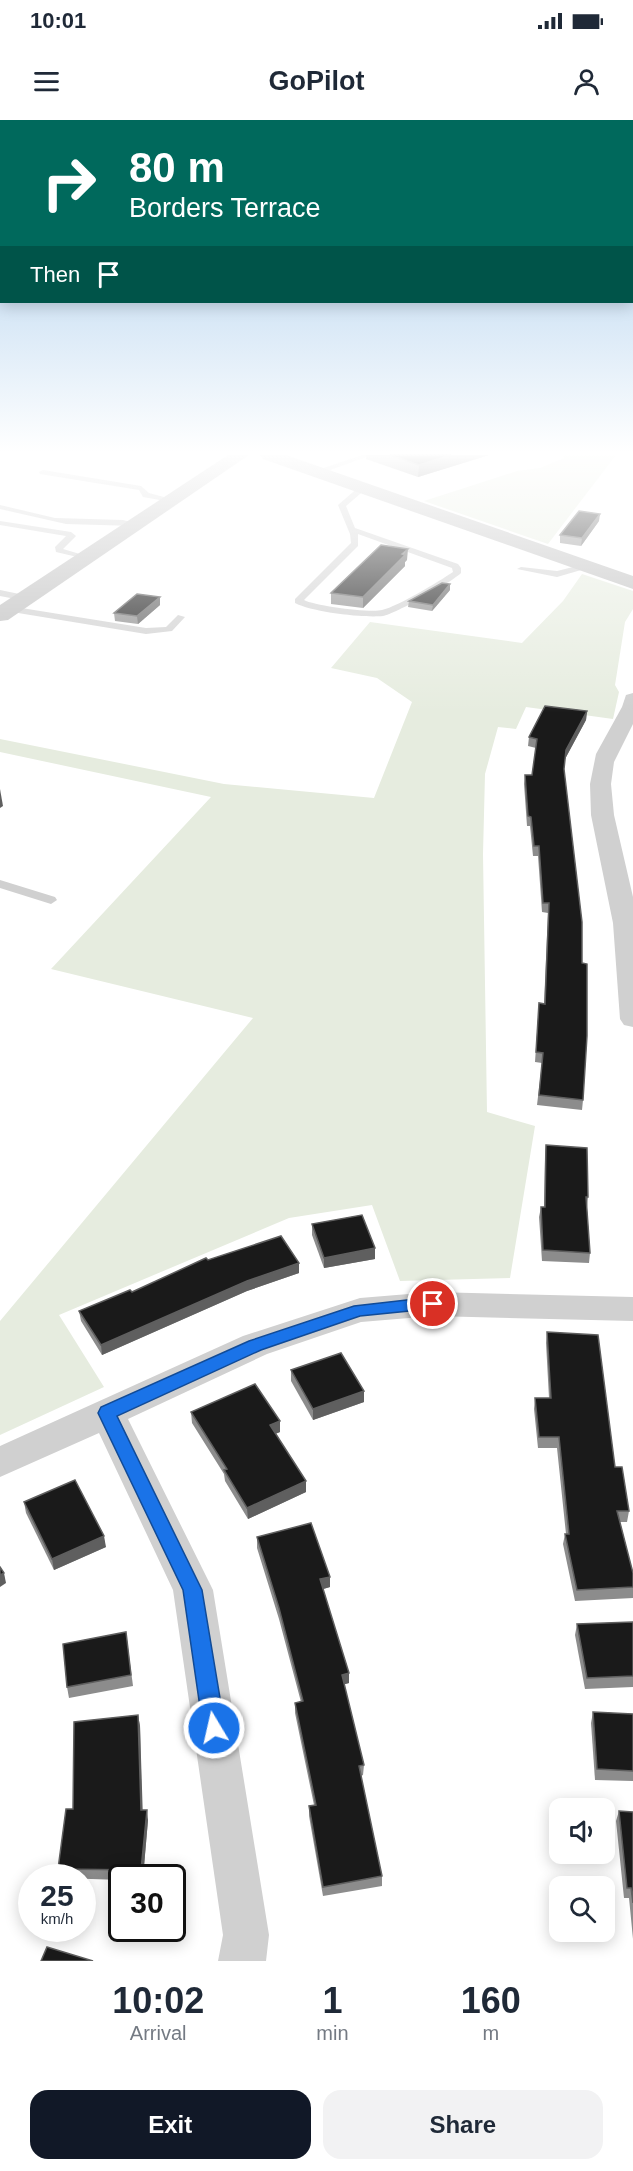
<!DOCTYPE html>
<html lang="en">
<head>
<meta charset="utf-8">
<style>
  :root { --surface:#fff; --page:#f2f2f3; --text:#1f2937; --muted:#747a83; --accent:#111827 }
  body { margin:0; font-family:Arial,sans-serif; background:var(--page); color:var(--text); height:100vh; display:flex; flex-direction:column; font-size:22px; white-space:nowrap }
  * { box-sizing:border-box; margin:0 }
  p { font-size:20px; color:var(--muted) }
  .icon { flex:none; width:33px; height:33px; fill:none; stroke:currentColor; stroke-width:2; stroke-linecap:round; stroke-linejoin:round }
  .map { position:relative; height:1841px; overflow:hidden }
  .side { display:flex; flex-direction:column; background:var(--surface); flex:1 }
  .side>* { flex:none }
  .top-card { position:absolute; left:0px; top:0px; width:633px; height:183px; box-shadow:0 3px 15px #0003; background:#00695c; color:#fff; overflow:hidden }
  .fabs { position:absolute; left:549px; top:1678px; display:grid; gap:12px }
  .fabs a { display:grid; place-items:center; width:66px; height:66px; border-radius:12px; background:var(--surface); box-shadow:0 3px 15px #0003; font-size:30px }
  .speed { position:absolute; left:18px; top:1744px; display:flex; gap:12px; font-size:30px; font-weight:700; text-align:center }
  .speed>* { display:grid; place-content:center; width:78px; height:78px; border-radius:50%; background:var(--surface); box-shadow:0 3px 15px #0003; line-height:1 }
  .speed small { font-size:15px; font-weight:400 }
  .speed .limit { border:3px solid #111; border-radius:9px; background:#fff; color:#111 }
  .pin { position:absolute; display:grid; place-items:center; width:51px; height:51px; color:#fff; margin:-26px; border:3px solid #fff; border-radius:50%; box-shadow:0 2px 6px #0007 }
  .me { position:absolute; width:66px; margin:-33px; rotate:351deg; stroke-linejoin:round; filter:drop-shadow(0 0 4px #0008) }
  .turn { display:flex; align-items:center; gap:21px; height:126px; padding:0 30px; font-size:27px }
  .turn .icon { width:78px; height:78px; stroke-width:2.5 }
  .turn b { display:block; font-size:42px; line-height:51px }
  .then { display:flex; align-items:center; height:57px; padding:0 30px; background:#0003; gap:12px; font-size:22px }
  .eta { display:flex; justify-content:space-evenly; align-items:center; height:102px; text-align:center }
  .eta b { font-size:36px; font-weight:600; line-height:42px }
  .primary-button { display:flex; gap:12px; margin-top:auto; padding:12px 30px }
  .primary-button a { flex:1; height:69px; border-radius:18px; background:var(--accent); color:#fff; font-size:24px; font-weight:600; line-height:69px; text-align:center }
  .primary-button a+a { background:var(--page); color:var(--text) }
  .status { display:flex; justify-content:space-between; align-items:center; height:42px; padding:0 30px; background:var(--surface); direction:ltr }
  .status svg { height:16px; fill:currentColor }
  header { display:flex; justify-content:space-between; align-items:center; height:78px; padding:0 30px; background:var(--surface); font-size:27px; font-weight:600 }
  .map>svg:first-child { display:block }
</style>
</head>
<body>
<div class="status"><b>10:01</b><svg viewBox="0 0 49 12"><path d="M0 12V9h3v3zM5 12V6h3v6zM10 12V3h3v9zM15 12V0h3v12zM26 1h20v11H26zM47 4h2v5h-2z"/></svg></div>
<header><svg class="icon" aria-label="menu" viewBox="0 0 24 24"><path d="M4 6h16M4 12h16M4 18h16"/></svg>GoPilot<svg class="icon" aria-label="person" viewBox="0 0 24 24"><circle cx="12" cy="8" r="4"/><path d="M4 21q1-7 8-7t8 7"/></svg></header>
<div class="map">
<svg width="633" height="1841" viewBox="0 0 633 1841">
  <rect width="100%" height="100%" fill="#fff"/>
  <g fill="#e6ecdf">
    <path d="M 562,335 L 616,335 L 548,424 L 424,381 L 517,351 L 540,348 L 564,338 Z"/>
    <path d="M 582,454 L 633,471 L 633,489 L 625,502 L 615,565 L 619,572 L 613,599 L 526,587 L 516,609 L 498,607 L 485,654 L 483,734 L 487,992 L 535,1006 L 510,1158 L 400,1161 L 372,1085 L 289,1098 L 59,1195 L 104,1267 L 0,1315 L 0,1201 L 253,898 L 51,849 L 211,677 L 0,632 L 0,619 L 224,664 L 374,678 L 412,582 L 377,558 L 331,548 L 370,502 L 522,523 L 563,481 Z"/>
  </g>
  <g fill="none" stroke-linecap="round" stroke-linejoin="round">
    <g fill="#d0d0d0" fill-rule="evenodd">
      <path d="M 362,335 L 372,335 L 319,354 L 312,352 Z"/>
      <path d="M 43,350 L 141,366 L 149,373 L 175,380 L 171,382 L 143,377 L 139,370 L 40,354 L 39,352 Z"/>
      <path d="M 360,366 L 367,368 L 346,386 L 355,408 L 458,444 L 461,448 L 461,453 C 452,462 395,494 383,496 C 363,498 312,492 295,483 L 295,479 L 351,423 L 350,414 L 338,385 ZM 358,414 L 452,448 L 453,452 C 438,462 399,486 382,490 C 370,493 315,486 304,480 L 358,426 Z"/>
      <path d="M 0,385 L 55,398 L 123,400 L 139,404 L 135,406 L 66,404 L 0,389 Z"/>
      <path d="M 0,401 L 71,412 L 76,416 L 63,429 L 90,437 L 86,439 L 56,432 L 55,427 L 66,416 L 0,405 Z"/>
      <path d="M 585,444 L 589,446 L 588,448 L 557,457 L 517,449 L 521,447 L 557,451 Z"/>
      <path d="M 0,470 L 29,476 L 30,478 L 26,481 L 0,476 Z"/>
      <path d="M 9,486 L 146,508 L 166,507 L 178,495 L 185,497 L 172,511 L 146,514 L 6,491 L 6,487 Z"/>
      <path d="M 0,760 L 55,777 L 57,780 L 51,784 L 0,768 Z"/>
    </g>
    <g fill="#d0d0d0" fill-rule="evenodd">
      <path d="M 633,573 L 633,604 L 614,642 L 611,664 L 614,695 L 633,777 L 633,907 L 624,905 L 620,899 L 613,803 L 591,695 L 590,664 L 596,634 L 622,587 L 626,575 Z"/>
      <path d="M 433,1172 L 633,1177 L 633,1201 L 433,1196 L 361,1202 L 267,1234 L 128,1299 L 213,1470 L 269,1815 L 266,1841 L 218,1841 L 223,1815 L 173,1470 L 99,1313 L 0,1357 L 0,1326 L 243,1216 L 360,1178 Z"/>
    </g>
    <g fill="#bdbdbd" fill-rule="evenodd">
      <path d="M 228,335 L 249,335 L 8,500 L 0,501 L 0,485 Z"/>
      <path d="M 260,335 L 286,335 L 633,456 L 633,469 L 263,339 Z"/>
    </g>
  </g>
  <g fill="#8c8c8c">
    <path d="M 366,335 L 489,335 L 418,357 L 366,339 Z"/>
    <path d="M 599,401 L 581,426 L 560,423 L 560,415 Z"/>
    <path d="M 407,440 L 405,442 L 405,446 L 363,488 L 331,484 L 331,473 Z"/>
    <path d="M 450,470 L 432,491 L 408,487 L 409,481 Z"/>
    <path d="M 160,485 L 138,504 L 115,501 L 114,493 Z"/>
    <path d="M 587,591 L 586,600 L 565,639 L 564,649 L 583,980 L 582,990 L 537,985 L 542,943 L 535,942 L 539,883 L 544,884 L 548,793 L 542,792 L 538,736 L 533,736 L 530,706 L 527,706 L 524,664 L 525,655 L 532,655 L 536,628 L 528,626 L 529,617 Z"/>
    <path d="M 546,1025 L 588,1077 L 587,1088 L 590,1133 L 589,1143 L 542,1141 L 539,1097 L 541,1087 L 544,1087 L 545,1035 Z"/>
    <path d="M 312,1104 L 375,1128 L 375,1139 L 324,1148 L 312,1115 Z"/>
    <path d="M 208,1140 L 299,1153 L 247,1171 L 102,1235 L 81,1201 L 79,1191 L 132,1172 Z"/>
    <path d="M 547,1212 L 615,1347 L 629,1391 L 627,1402 L 620,1402 L 633,1453 L 633,1478 L 575,1481 L 563,1424 L 565,1414 L 566,1414 L 557,1328 L 538,1328 L 534,1289 L 535,1278 L 549,1278 L 546,1223 Z"/>
    <path d="M 291,1250 L 364,1271 L 364,1282 L 313,1300 L 291,1261 Z"/>
    <path d="M 191,1292 L 280,1312 L 275,1314 L 306,1372 L 248,1399 L 225,1361 L 224,1354 L 192,1303 Z"/>
    <path d="M 24,1382 L 106,1427 L 54,1450 L 26,1393 Z"/>
    <path d="M 257,1417 L 330,1467 L 323,1469 L 349,1563 L 344,1564 L 364,1645 L 363,1655 L 361,1656 L 382,1756 L 382,1766 L 323,1776 L 309,1696 L 309,1686 L 314,1685 L 295,1593 L 295,1583 L 301,1582 L 279,1499 L 257,1428 Z"/>
    <path d="M 633,1502 L 633,1567 L 585,1569 L 575,1515 L 577,1504 Z"/>
    <path d="M 126,1512 L 133,1566 L 69,1578 L 67,1567 Z"/>
    <path d="M 593,1592 L 633,1594 L 633,1661 L 595,1660 L 591,1603 Z"/>
    <path d="M 138,1595 L 140,1606 L 142,1690 L 148,1700 L 143,1758 L 122,1758 L 122,1760 L 60,1758 L 58,1749 L 73,1689 Z"/>
    <path d="M 619,1691 L 633,1692 L 633,1819 L 629,1778 L 624,1778 L 616,1701 Z"/>
  </g>
  <g fill="#5f5f5f">
    <path d="M 451,335 L 489,335 L 418,357 L 419,345 Z"/>
    <path d="M 600,394 L 599,401 L 581,426 L 582,418 Z"/>
    <path d="M 408,429 L 407,440 L 405,442 L 405,446 L 363,488 L 363,477 Z"/>
    <path d="M 450,464 L 450,470 L 432,491 L 433,485 Z"/>
    <path d="M 160,477 L 160,485 L 138,504 L 137,496 Z"/>
    <path d="M 587,591 L 586,600 L 565,639 L 566,630 Z"/>
    <path d="M 0,669 L 3,686 L 0,688 Z"/>
    <path d="M 375,1128 L 375,1139 L 324,1148 L 324,1138 Z"/>
    <path d="M 299,1143 L 299,1153 L 247,1171 L 102,1235 L 101,1225 L 247,1161 Z"/>
    <path d="M 364,1271 L 364,1282 L 313,1300 L 313,1289 Z"/>
    <path d="M 280,1301 L 280,1312 L 270,1316 L 270,1305 Z"/>
    <path d="M 306,1361 L 306,1372 L 248,1399 L 247,1388 Z"/>
    <path d="M 104,1416 L 106,1427 L 54,1450 L 52,1439 Z"/>
    <path d="M 4,1453 L 6,1463 L 0,1467 L 0,1455 Z"/>
    <path d="M 330,1457 L 330,1467 L 320,1470 L 320,1459 Z"/>
    <path d="M 349,1553 L 349,1563 L 342,1565 L 342,1555 Z"/>
    <path d="M 138,1595 L 140,1606 L 143,1700 L 141,1690 Z"/>
    <path d="M 147,1690 L 148,1700 L 143,1758 L 141,1750 Z"/>
  </g>
  <g fill="#1a1a1a" stroke="#5f5f5f" stroke-width="1.5">
    <path d="M 390,335 L 451,335 L 419,345 Z"/>
    <path d="M 579,391 L 600,394 L 582,418 L 560,415 Z"/>
    <path d="M 381,425 L 408,429 L 402,434 L 405,435 L 363,477 L 331,473 Z"/>
    <path d="M 442,463 L 450,464 L 433,485 L 409,481 Z"/>
    <path d="M 137,474 L 160,477 L 137,496 L 114,493 Z"/>
    <path d="M 545,586 L 587,591 L 566,630 L 564,649 L 582,802 L 582,843 L 587,844 L 587,916 L 583,980 L 539,975 L 543,933 L 536,932 L 539,883 L 545,884 L 549,783 L 543,783 L 539,726 L 534,726 L 531,697 L 528,696 L 525,655 L 532,655 L 537,619 L 529,617 Z"/>
    <path d="M 546,1025 L 587,1028 L 588,1077 L 586,1077 L 590,1133 L 543,1130 L 541,1087 L 545,1087 Z"/>
    <path d="M 362,1095 L 375,1128 L 324,1138 L 312,1104 Z"/>
    <path d="M 281,1116 L 299,1143 L 247,1161 L 101,1225 L 79,1191 L 130,1170 L 132,1172 L 206,1138 L 208,1140 Z"/>
    <path d="M 547,1212 L 598,1215 L 615,1347 L 622,1347 L 629,1391 L 617,1391 L 633,1453 L 633,1467 L 577,1470 L 565,1414 L 569,1414 L 559,1317 L 539,1317 L 535,1278 L 551,1278 Z"/>
    <path d="M 341,1233 L 364,1271 L 313,1289 L 291,1250 Z"/>
    <path d="M 255,1264 L 280,1301 L 270,1305 L 306,1361 L 247,1388 L 224,1350 L 227,1349 L 191,1292 Z"/>
    <path d="M 75,1360 L 104,1416 L 52,1439 L 24,1382 Z"/>
    <path d="M 311,1403 L 330,1457 L 320,1459 L 349,1553 L 342,1555 L 364,1645 L 359,1646 L 382,1756 L 323,1767 L 309,1686 L 316,1685 L 295,1583 L 303,1581 L 279,1488 L 257,1417 Z"/>
    <path d="M 0,1447 L 4,1453 L 0,1455 Z"/>
    <path d="M 633,1502 L 633,1556 L 587,1558 L 577,1504 Z"/>
    <path d="M 126,1512 L 131,1555 L 67,1567 L 63,1524 Z"/>
    <path d="M 593,1592 L 633,1594 L 633,1651 L 597,1649 Z"/>
    <path d="M 138,1595 L 141,1690 L 147,1690 L 141,1750 L 58,1749 L 66,1689 L 73,1689 L 74,1602 Z"/>
    <path d="M 619,1691 L 633,1692 L 633,1783 L 631,1768 L 627,1768 Z"/>
    <path d="M 47,1827 L 93,1841 L 41,1841 Z"/>
  </g>
  <linearGradient id="sky" x2="0" y2="1"><stop stop-color="#9ec6ea"/><stop offset="0.56" stop-color="#fff"/><stop offset="1" stop-color="#fff" stop-opacity="0"/></linearGradient>
  <rect width="633" height="593" fill="url(#sky)"/>
  <path fill="#1a73e8" stroke="#114b97" stroke-width="1.5" d="M 433,1177 L 439,1179 L 441,1184 L 439,1188 L 360,1196 L 261,1230 L 117,1296 L 202,1470 L 225,1608 L 222,1616 L 214,1619 L 207,1616 L 203,1608 L 183,1470 L 98,1293 L 101,1287 L 249,1221 L 354,1186 Z"/>
</svg>
<div class="fabs">
<a><svg class="icon" aria-label="sound" viewBox="0 0 24 24"><path d="M4 9h4l5-4v14l-5-4H4zM17 9q2 3 0 6"/></svg></a>
<a><svg class="icon" aria-label="search" viewBox="0 0 24 24"><circle cx="10" cy="10" r="6"/><path d="M15 15l6 6"/></svg></a>
</div>
<div class="speed"><div>25<small>km/h</small></div><div class="limit">30</div></div>
<div class="pin" style="left:433px;top:1184px;background:#d93025"><svg class="icon" aria-label="arrive" viewBox="0 0 24 24"><path d="M6 21V4h12l-3 4 3 4H6"/></svg></div>
<svg class="me" style="left:214px;top:1608px" viewBox="-20 -20 40 40"><circle r="17" fill="#1a73e8" stroke="#fff" stroke-width="3"/><path d="M0-11L8 9 0 5-8 9z" fill="#fff"/></svg>
<div class="top-card">
<div class="turn"><svg class="icon" aria-label="right" viewBox="0 0 24 24"><path d="M7 20v-9h11M14 6l5 5-5 5"/></svg><div><b>80 m</b>Borders Terrace</div></div>
<div class="then">Then<svg class="icon" aria-label="arrive" viewBox="0 0 24 24"><path d="M6 21V4h12l-3 4 3 4H6"/></svg></div>
</div>
</div>
<section class="side">
<div class="eta">
<div><b>10:02</b><p>Arrival</p></div>
<div><b>1</b><p>min</p></div>
<div><b>160</b><p>m</p></div>
</div>
<div class="primary-button"><a>Exit</a><a>Share</a></div>
</section>
</body>
</html>
